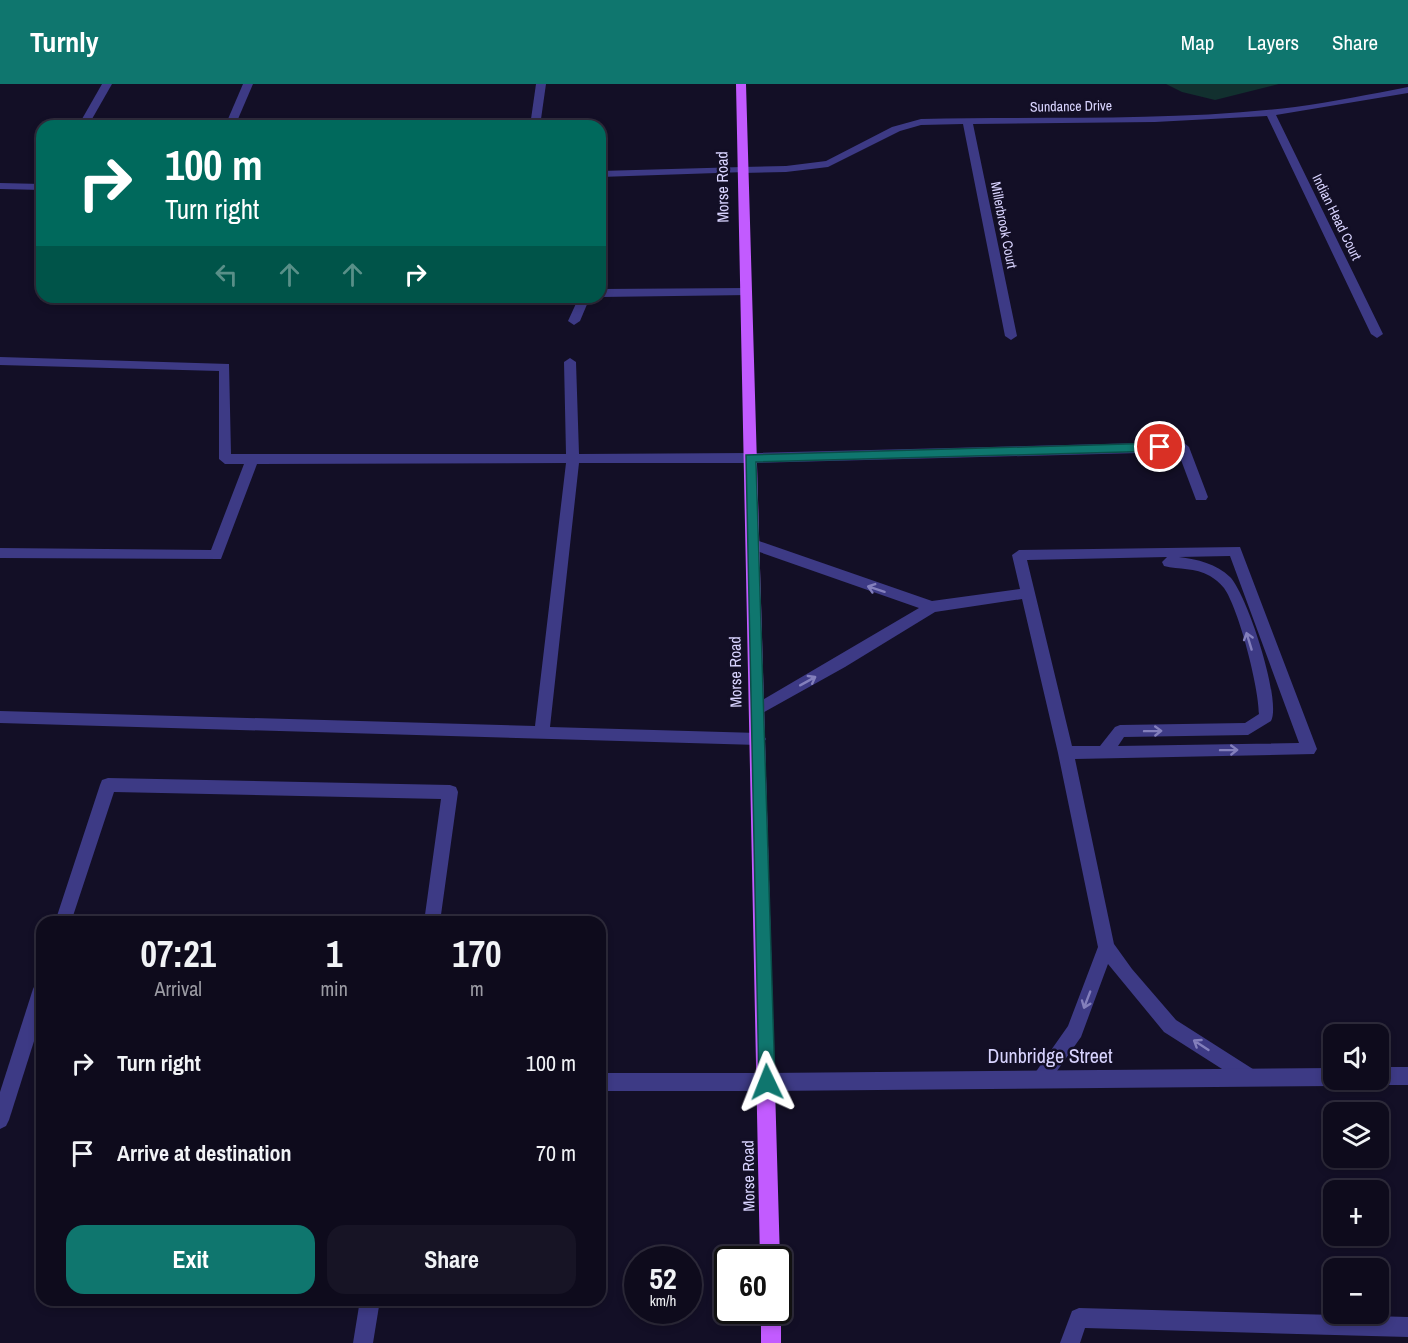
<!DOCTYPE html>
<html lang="en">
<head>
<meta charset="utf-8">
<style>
  :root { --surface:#0e0b1c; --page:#171425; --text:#f1f3f6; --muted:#9b9ba3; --line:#2e2b3b; --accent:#0f766e }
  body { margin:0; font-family:"Archivo Narrow",sans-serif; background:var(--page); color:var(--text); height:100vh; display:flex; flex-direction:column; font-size:22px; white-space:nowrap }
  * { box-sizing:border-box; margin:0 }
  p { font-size:20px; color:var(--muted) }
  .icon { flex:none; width:33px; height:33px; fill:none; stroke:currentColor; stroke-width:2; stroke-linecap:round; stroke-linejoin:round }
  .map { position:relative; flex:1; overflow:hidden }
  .panel { position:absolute; left:36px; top:832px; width:570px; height:390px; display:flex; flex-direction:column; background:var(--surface); border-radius:18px; box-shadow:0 3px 9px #0003,0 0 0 2px var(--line) }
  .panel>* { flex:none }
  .guide { position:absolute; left:36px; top:36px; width:570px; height:183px; border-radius:18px; box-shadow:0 3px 9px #0003,0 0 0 2px var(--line); background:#00695c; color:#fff; overflow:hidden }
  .buttons { position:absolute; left:1323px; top:940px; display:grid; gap:12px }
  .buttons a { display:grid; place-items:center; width:66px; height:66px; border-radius:12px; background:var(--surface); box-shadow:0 3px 9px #0003,0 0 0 2px var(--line); font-size:30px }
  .speed { position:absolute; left:624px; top:1162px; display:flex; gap:12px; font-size:30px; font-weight:700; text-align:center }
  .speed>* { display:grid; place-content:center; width:78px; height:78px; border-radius:50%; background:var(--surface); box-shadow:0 3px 9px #0003,0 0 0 2px var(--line); line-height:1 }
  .speed small { font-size:15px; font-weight:400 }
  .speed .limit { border:3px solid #111; border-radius:9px; background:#fff; color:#111 }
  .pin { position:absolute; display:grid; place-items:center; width:51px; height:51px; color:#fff; margin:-26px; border:3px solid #fff; border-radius:50%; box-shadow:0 2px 6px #0007 }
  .me { position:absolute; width:66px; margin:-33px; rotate:358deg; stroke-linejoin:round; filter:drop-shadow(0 0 4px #0008) }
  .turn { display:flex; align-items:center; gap:21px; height:126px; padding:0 30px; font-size:27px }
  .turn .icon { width:78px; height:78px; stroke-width:2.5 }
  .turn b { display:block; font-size:42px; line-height:51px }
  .lanes { display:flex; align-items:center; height:57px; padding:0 30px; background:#0003; justify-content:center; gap:30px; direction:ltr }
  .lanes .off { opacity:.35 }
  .eta { display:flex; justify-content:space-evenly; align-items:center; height:102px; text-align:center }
  .eta b { font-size:36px; font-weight:800; line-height:42px }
  .primary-button { display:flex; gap:12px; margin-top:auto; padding:12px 30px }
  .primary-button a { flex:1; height:69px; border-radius:18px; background:var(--accent); color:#fff; font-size:24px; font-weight:800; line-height:69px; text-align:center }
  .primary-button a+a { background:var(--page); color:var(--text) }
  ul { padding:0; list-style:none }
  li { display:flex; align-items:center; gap:18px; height:90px; padding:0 30px }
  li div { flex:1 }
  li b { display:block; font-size:22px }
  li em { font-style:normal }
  header { display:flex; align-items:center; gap:36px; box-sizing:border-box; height:84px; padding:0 30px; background:var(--accent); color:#fff }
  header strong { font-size:28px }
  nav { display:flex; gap:33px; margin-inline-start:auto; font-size:21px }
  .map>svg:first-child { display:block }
</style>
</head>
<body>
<header>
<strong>Turnly</strong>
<nav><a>Map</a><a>Layers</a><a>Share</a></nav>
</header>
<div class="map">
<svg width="1408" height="1259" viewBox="0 0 1408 1259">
  <rect width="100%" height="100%" fill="#130f26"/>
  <path fill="#12302f" d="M 1166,0 L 1279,0 L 1215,16 L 1182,8 Z"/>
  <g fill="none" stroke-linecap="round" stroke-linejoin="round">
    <g fill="#3d3a85" fill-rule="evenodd">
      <path d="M 102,0 L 112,0 L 88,42 L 78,42 Z"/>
      <path d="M 243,0 L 253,0 L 235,42 L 225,42 Z"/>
      <path d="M 536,0 L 546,0 L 540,42 L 530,42 Z"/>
      <path d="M 742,83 L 747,86 L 746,88 L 600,93 L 600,87 Z"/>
      <path d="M 0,99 L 42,100 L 42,106 L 0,105 Z"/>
      <path d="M 746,204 L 750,205 L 750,211 L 600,213 L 600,205 Z"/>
      <path d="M 579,213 L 597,213 L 588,218 L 580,237 L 574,241 L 568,237 Z"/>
      <path d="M 0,273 L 229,280 L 231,370 L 566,370 L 564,278 L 570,274 L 576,278 L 579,370 L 750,369 L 1183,358 L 1189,363 L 1208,413 L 1206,416 L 1196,416 L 1178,368 L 750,379 L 579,379 L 550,643 L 758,649 L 763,650 L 766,655 L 763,660 L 758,661 L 0,639 L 0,627 L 535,642 L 566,379 L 257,380 L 221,475 L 0,474 L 0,464 L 211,466 L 244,380 L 225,380 L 219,375 L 219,287 L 0,281 Z"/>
      <path d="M 753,455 L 932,517 L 1020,505 L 1012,471 L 1019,466 L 1240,463 L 1317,665 L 1314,670 L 1075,675 L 1114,860 L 1132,885 L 1176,936 L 1256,987 L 1259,993 L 1256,999 L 1250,1002 L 1244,999 L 1164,948 L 1108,880 L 1081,953 L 1047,1001 L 1041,1004 L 1035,1001 L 1032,995 L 1035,989 L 1068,942 L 1098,863 L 1058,669 L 1022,515 L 935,528 L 845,583 L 757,632 L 752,630 L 750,626 L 752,622 L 919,524 L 748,464 L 746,460 ZM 1230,472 L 1299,659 L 1118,662 L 1124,653 L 1248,651 L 1271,637 C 1282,617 1247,510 1230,493 C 1217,480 1197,475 1179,473 ZM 1167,473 L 1162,478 L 1164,482 C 1179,486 1195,483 1210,492 C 1215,495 1220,499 1224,504 C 1239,525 1259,604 1259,630 L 1245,639 L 1120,641 L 1115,643 L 1100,662 L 1072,662 L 1027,476 Z"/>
      <path d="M 108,694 L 450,701 L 456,703 L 458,708 L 440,838 L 424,838 L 441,715 L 114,708 L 71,838 L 55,838 L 100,701 L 102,696 Z"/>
      <path d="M 42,897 L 42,932 L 9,1036 L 6,1042 L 0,1045 L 0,1008 L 33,905 L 36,899 Z"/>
      <path d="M 600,989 L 767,989 L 773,992 L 776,998 L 773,1004 L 767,1007 L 600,1007 Z"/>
      <path d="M 360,1216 L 380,1216 L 373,1259 L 353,1259 Z"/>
      <path d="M 1079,1224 L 1408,1233 L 1408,1253 L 1085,1244 L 1080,1259 L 1060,1259 L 1072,1227 Z"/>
    </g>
    <g fill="#3d3a85" fill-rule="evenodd">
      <path d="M 1408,3 L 1408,9 L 1276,31 L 1383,250 L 1377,254 L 1371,250 L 1267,32 L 1155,38 L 973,40 L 1017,252 L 1011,256 L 1005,252 L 963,40 L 921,41 L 900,47 L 828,83 L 786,88 L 742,89 L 737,86 L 742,83 L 786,82 L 826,77 L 892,43 L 921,35 C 1046,32 1172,38 1295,23 C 1333,18 1371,10 1408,3 Z"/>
      <path d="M 1378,983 L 1408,983 L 1408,1001 L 1378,1001 L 1372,998 L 1371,996 L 1378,996 Z"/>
      <path d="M 1334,984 L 1334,996 L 1342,996 L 1340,999 L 1334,1002 L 767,1007 L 761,1004 L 758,998 L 761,992 L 767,989 Z"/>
    </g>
    <g fill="#c25bff" fill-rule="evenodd">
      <path d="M 736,0 L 746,0 L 780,1176 L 778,1179 L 778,1176 L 760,1176 Z"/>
      <path d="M 778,1221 L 781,1227 L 781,1259 L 761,1259 L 761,1227 L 778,1227 Z"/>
    </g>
  </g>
  <defs><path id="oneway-shaft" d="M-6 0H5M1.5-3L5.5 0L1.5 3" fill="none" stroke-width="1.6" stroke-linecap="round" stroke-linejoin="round" transform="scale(1.5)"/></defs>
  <g stroke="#837fbc">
    <use href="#oneway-shaft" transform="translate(876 505) rotate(-162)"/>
    <use href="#oneway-shaft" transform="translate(1249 557) rotate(-107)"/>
    <use href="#oneway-shaft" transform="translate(808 597) rotate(-29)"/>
    <use href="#oneway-shaft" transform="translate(1153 647) rotate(-1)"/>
    <use href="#oneway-shaft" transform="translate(1229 666) rotate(-1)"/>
    <use href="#oneway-shaft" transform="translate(1087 916) rotate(111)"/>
    <use href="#oneway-shaft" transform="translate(1201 961) rotate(-147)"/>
  </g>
  <path fill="#0f766e" stroke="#0a4d48" stroke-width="1.5" d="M 1160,359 L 1166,363 L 1160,367 L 756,378 L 775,998 L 773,1003 L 767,1006 L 761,1003 L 759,998 L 746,371 Z"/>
  <g text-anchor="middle" stroke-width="5" stroke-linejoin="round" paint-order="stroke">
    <g font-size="14" fill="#d9d4ff" stroke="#130f26">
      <text transform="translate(1071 22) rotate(-1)" y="5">Sundance Drive</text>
      <text transform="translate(1337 133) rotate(64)" y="5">Indian Head Court</text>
      <text transform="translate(1004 141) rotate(79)" y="5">Millerbrook Court</text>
    </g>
    <g font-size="16" fill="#d9d4ff" stroke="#130f26">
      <text transform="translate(722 103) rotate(-91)" y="6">Morse Road</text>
      <text transform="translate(735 588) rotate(-91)" y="6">Morse Road</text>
      <text transform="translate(748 1092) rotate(-91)" y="6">Morse Road</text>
    </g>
    <g font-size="20" fill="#d9d4ff" stroke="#130f26">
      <text x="1050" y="979">Dunbridge Street</text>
    </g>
  </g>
</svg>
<div class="buttons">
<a><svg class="icon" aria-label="sound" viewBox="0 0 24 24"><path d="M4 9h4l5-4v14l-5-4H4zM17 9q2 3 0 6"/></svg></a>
<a><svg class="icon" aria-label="layers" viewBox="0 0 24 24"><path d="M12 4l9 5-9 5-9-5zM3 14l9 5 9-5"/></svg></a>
<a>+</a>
<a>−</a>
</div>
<div class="speed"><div>52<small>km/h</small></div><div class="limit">60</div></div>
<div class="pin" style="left:1160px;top:363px;background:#d93025"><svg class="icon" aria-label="arrive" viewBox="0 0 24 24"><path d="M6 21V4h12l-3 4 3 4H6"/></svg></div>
<svg class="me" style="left:767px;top:998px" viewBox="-20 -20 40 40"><path d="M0-17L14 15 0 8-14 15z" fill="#0f766e" stroke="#fff" stroke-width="4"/></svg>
<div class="guide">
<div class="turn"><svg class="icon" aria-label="right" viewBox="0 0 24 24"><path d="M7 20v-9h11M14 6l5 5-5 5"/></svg><div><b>100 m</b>Turn right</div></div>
<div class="lanes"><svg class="icon off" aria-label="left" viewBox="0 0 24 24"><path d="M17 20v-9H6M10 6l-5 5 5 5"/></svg><svg class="icon off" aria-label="ahead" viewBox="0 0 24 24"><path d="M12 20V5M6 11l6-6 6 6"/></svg><svg class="icon off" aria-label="ahead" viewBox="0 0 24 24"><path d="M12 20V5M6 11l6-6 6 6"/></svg><svg class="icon" aria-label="right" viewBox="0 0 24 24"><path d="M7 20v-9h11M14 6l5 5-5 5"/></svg></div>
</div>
<section class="panel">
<div class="eta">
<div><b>07:21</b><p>Arrival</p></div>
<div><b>1</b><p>min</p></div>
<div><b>170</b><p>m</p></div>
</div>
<ul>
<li><svg class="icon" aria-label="right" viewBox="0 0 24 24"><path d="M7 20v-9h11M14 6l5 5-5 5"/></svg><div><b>Turn right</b></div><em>100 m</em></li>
<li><svg class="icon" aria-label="arrive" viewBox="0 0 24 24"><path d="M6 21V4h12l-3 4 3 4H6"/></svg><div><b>Arrive at destination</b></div><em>70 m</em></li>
</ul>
<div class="primary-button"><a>Exit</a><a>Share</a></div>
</section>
</div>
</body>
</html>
